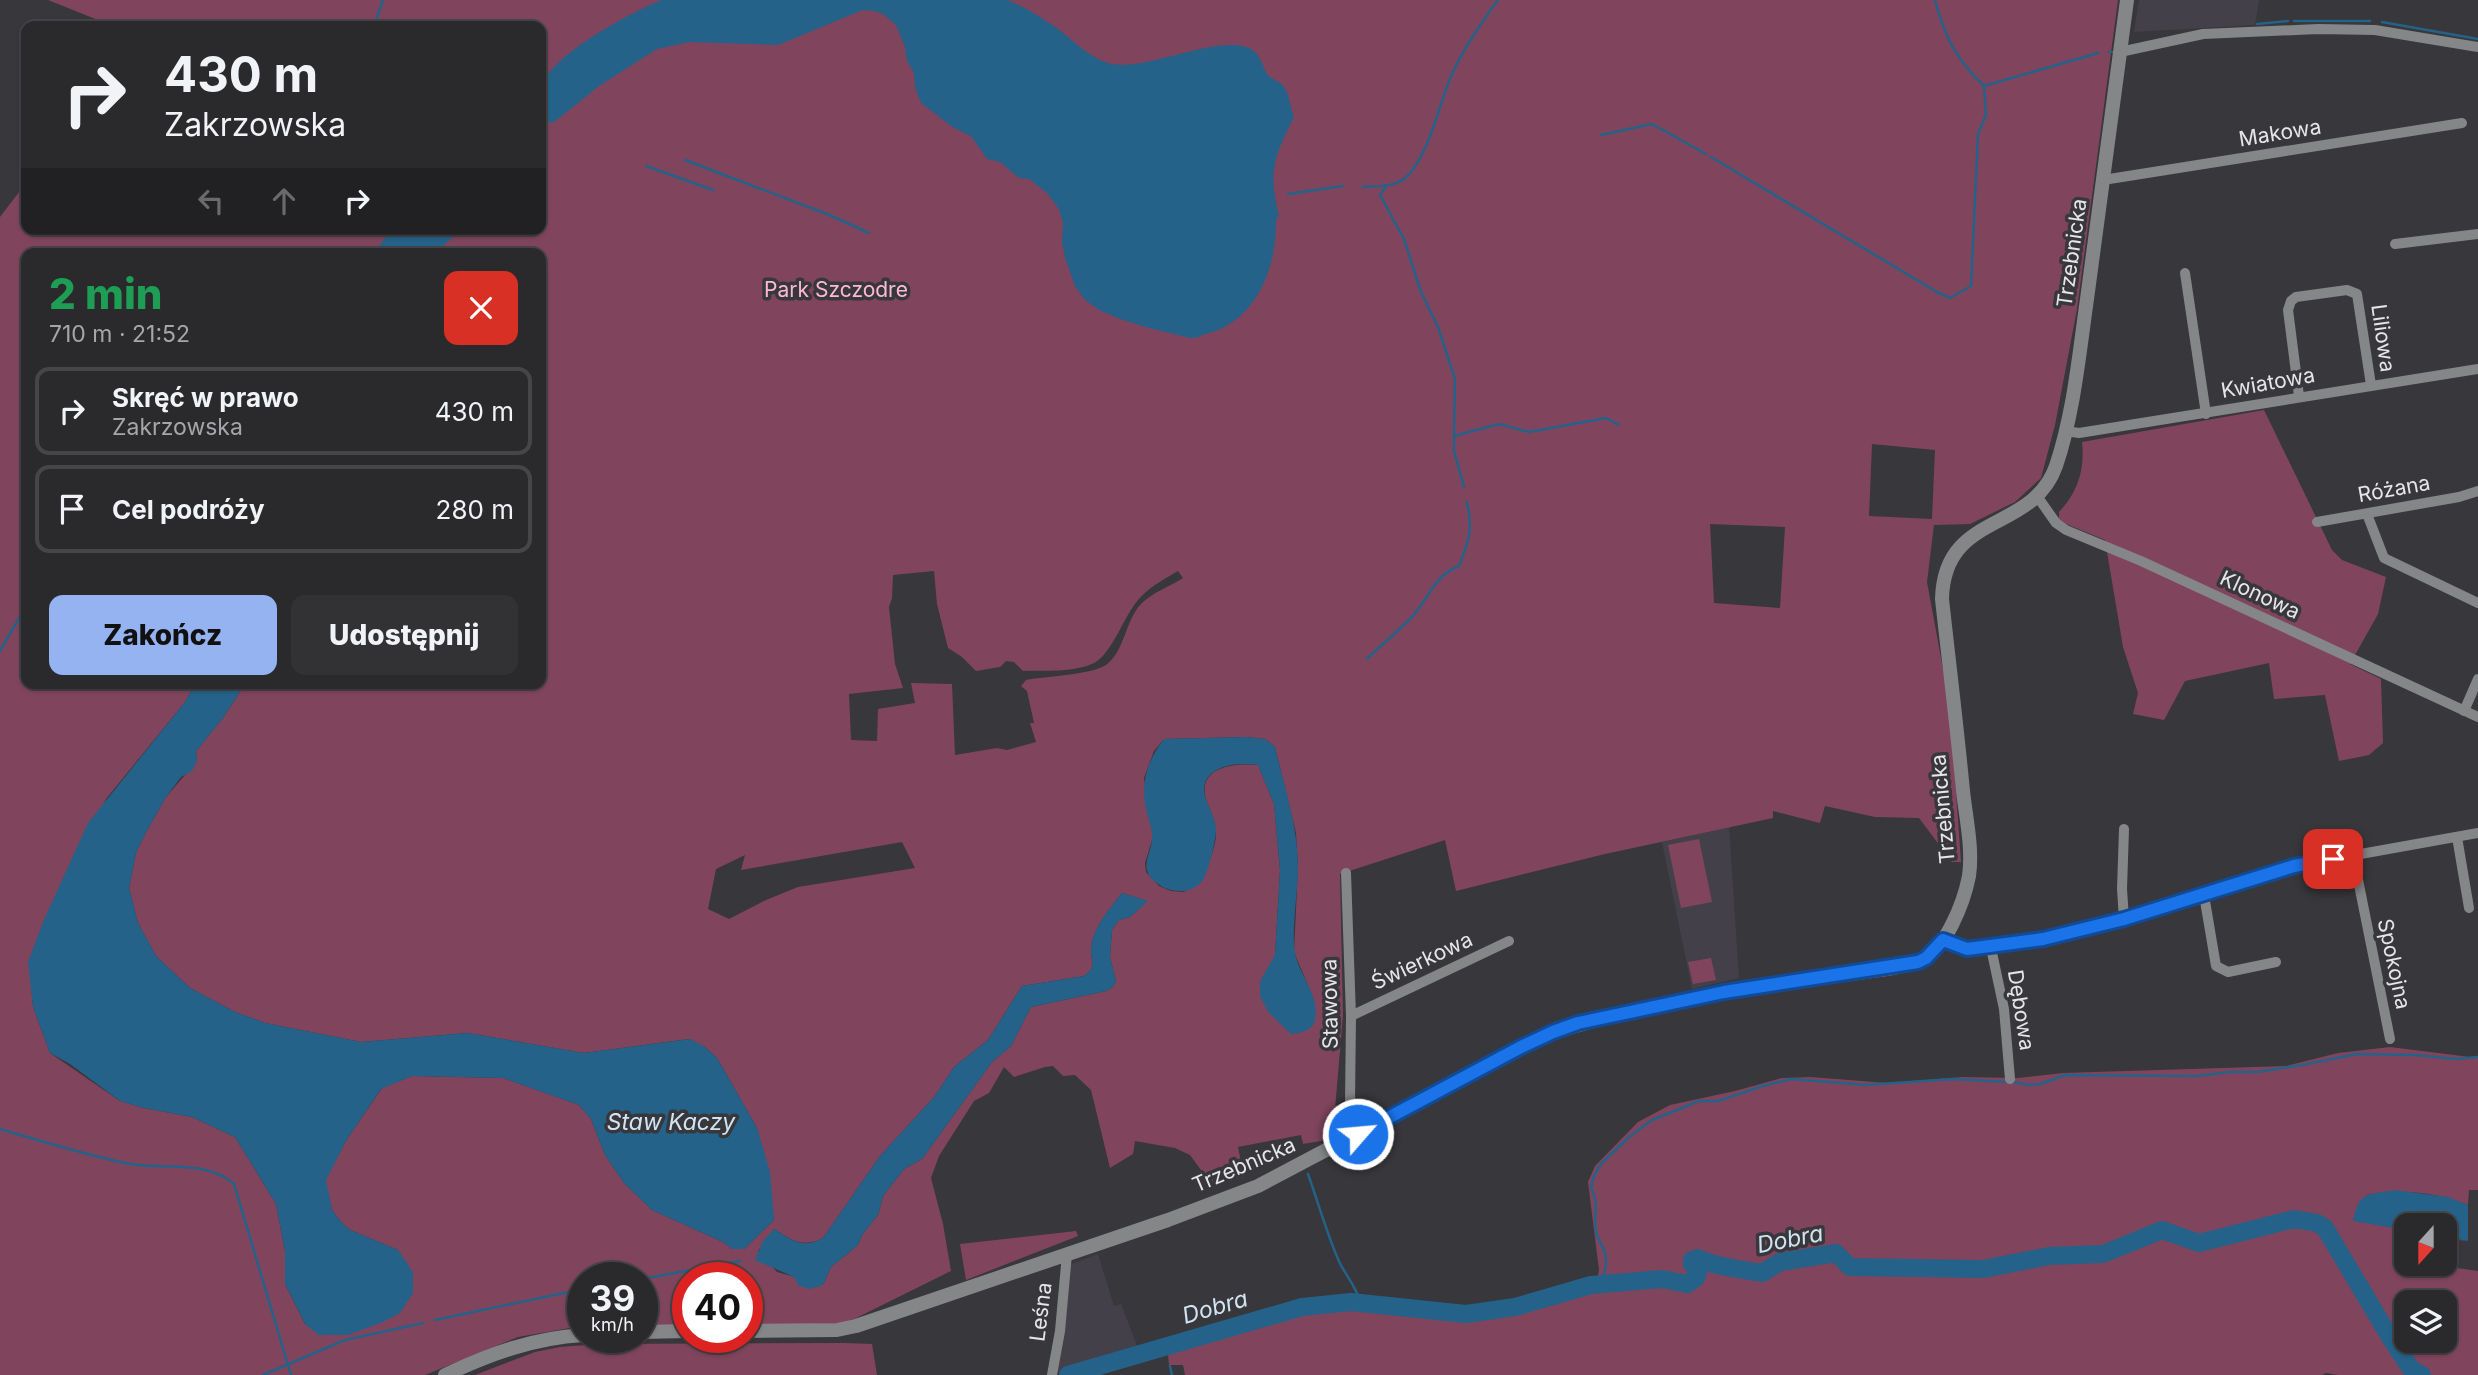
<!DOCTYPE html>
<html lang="pl">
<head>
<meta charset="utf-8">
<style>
  :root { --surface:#2a292c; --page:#323134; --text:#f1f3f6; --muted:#a5a6a9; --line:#464548; --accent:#95b2f1 }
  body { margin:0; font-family:Inter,sans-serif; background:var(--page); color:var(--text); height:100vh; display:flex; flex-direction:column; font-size:26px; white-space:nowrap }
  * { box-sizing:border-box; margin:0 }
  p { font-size:23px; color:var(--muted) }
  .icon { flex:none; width:38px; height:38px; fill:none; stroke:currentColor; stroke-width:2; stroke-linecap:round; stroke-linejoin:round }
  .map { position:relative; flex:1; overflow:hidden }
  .side { position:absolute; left:21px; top:248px; width:525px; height:441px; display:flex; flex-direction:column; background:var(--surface); border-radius:14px; box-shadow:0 2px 5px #0004,0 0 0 2px var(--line) }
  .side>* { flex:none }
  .top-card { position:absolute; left:21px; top:21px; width:525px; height:214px; border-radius:14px; box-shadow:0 2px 5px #0004,0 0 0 2px var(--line); background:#2a292c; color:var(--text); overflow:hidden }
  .needle { width:46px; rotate:201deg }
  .buttons { position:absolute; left:2394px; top:1213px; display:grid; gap:14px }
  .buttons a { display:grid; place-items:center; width:63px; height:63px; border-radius:14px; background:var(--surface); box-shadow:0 2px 5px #0004,0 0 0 2px var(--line); font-size:35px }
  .speed { position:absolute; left:567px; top:1262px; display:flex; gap:14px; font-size:35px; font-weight:700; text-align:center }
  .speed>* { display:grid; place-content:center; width:91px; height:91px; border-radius:50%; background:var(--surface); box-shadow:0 2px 5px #0004,0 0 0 2px var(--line); line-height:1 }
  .speed small { font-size:18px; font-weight:400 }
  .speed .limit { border:10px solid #d22; background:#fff; color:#111 }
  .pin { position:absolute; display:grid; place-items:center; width:60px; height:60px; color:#fff; margin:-30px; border-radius:14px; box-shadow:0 4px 10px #0006 }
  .me { position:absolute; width:77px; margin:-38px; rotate:63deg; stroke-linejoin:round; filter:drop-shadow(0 0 5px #0008) }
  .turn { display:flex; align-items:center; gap:24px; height:147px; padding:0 28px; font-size:32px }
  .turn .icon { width:91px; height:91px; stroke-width:2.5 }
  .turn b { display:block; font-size:49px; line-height:60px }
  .lanes { display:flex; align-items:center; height:66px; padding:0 28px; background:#0003; justify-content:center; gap:35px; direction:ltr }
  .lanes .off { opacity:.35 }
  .round { display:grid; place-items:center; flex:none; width:74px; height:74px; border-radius:14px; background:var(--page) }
  .head { display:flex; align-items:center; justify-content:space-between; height:119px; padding:0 28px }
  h1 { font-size:42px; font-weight:800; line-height:52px; color:#1e9e55 }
  .primary-button { display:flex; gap:14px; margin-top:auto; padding:14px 28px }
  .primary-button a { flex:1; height:80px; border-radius:14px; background:var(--accent); color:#111; font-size:28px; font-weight:800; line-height:80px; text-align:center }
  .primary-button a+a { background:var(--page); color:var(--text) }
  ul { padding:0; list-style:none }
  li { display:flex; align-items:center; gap:21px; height:88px; margin:0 14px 10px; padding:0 14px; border:4px solid var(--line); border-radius:14px }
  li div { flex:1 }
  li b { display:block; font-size:26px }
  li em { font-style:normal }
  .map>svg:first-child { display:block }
</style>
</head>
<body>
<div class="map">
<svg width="2478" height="1375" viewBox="0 0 2478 1375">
  <rect width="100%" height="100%" fill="#38373b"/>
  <g fill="#43404a">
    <path d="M 2139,0 L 2259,0 L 2255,25 L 2134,32 Z"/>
    <path d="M 1729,827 L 1739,978 L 1692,989 L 1662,842 Z"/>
    <path d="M 1098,1254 L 1114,1306 L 1121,1304 L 1138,1348 L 1057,1373 L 1069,1265 Z"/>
  </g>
  <g fill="#80455c" fill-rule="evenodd">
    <path d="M 48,0 L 2118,0 L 2077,309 L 2055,425 L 2041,478 L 2015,502 L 1970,524 L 1934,525 L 1927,582 L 1950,707 L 1961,862 L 1952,862 L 1919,818 L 1875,817 L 1825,806 L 1820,823 L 1773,811 L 1773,818 L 1605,854 L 1456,891 L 1445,840 L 1340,874 L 1343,1015 L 1334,1121 L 1321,1141 L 1303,1144 L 1301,1135 L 1238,1147 L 1244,1177 L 1212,1185 L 1190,1155 L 1175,1148 L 1135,1141 L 1133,1154 L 1110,1168 L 1091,1090 L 1075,1075 L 1063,1076 L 1053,1066 L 1045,1067 L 1014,1077 L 1004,1067 L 989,1093 L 974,1101 L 939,1156 L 931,1178 L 943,1224 L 951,1271 L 846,1323 L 747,1325 L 747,1278 L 688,1278 L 688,1327 L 642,1328 L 642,1278 L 583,1278 L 583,1328 L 570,1328 L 518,1337 L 425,1375 L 0,1375 L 0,217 L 26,183 L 26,229 L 541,229 L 541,26 L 113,26 ZM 26,254 L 541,254 L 541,684 L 245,684 L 223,718 L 196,751 L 197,761 L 166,797 L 145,834 L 136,853 L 129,888 L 138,923 L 156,956 L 190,988 L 235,1012 L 265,1023 L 361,1042 L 468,1033 L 584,1053 L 689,1039 L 705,1047 L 717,1058 L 757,1128 L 774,1220 L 744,1249 L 732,1249 L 725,1243 L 652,1210 L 624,1183 L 605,1155 L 591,1119 L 579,1105 L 503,1078 L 412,1076 L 382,1088 L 347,1139 L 325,1180 L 332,1210 L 341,1222 L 350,1230 L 398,1250 L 305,1324 L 285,1284 L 285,1251 L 276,1204 L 235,1137 L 192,1117 L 144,1108 L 120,1101 L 50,1053 L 33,1007 L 29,962 L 106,799 L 185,702 L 195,684 L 26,684 ZM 1872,444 L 1935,450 L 1932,519 L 1869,516 ZM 1710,524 L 1785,527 L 1780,608 L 1714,603 ZM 934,571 L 937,604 L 948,648 L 962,657 L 976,671 L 1000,667 L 1006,661 L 1014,662 L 1023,671 C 1046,670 1073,673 1094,663 C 1112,654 1124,616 1138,600 C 1149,587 1163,580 1178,571 L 1183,578 C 1169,587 1153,592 1141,604 C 1125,621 1125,651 1106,665 C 1091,675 1046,676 1026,680 L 1021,686 L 1027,691 L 1034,723 L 1030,723 L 1036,742 L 1007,750 L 997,748 L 955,755 L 952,684 L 911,683 L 915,703 L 878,709 L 877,741 L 851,740 L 849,694 L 903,688 L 895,664 L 889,607 L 892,598 L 893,575 ZM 1247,737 L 1265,739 L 1275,747 L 1296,833 L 1298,866 L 1294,952 L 1314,1000 L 1275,955 L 1280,870 L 1274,804 L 1258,765 C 1239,763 1200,765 1205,795 C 1207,807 1216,818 1216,832 C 1217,846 1207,865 1203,879 L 1184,892 L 1171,891 L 1159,886 L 1146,872 L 1145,863 L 1153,837 L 1144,778 L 1154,751 L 1164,739 ZM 902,842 L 915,868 L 798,887 L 766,900 L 729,919 L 708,909 L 716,869 L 745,855 L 741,870 ZM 1122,893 L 1147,901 L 1130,917 L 1119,920 L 1112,930 L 1110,957 L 1116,981 L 1113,987 L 1106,991 L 1031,1007 L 1011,1046 L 992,1062 L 922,1159 L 904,1169 L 883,1196 L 878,1215 L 862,1235 L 858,1245 L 831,1267 L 823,1285 L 777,1272 L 758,1251 L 774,1229 C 793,1241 802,1248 823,1238 L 880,1156 L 935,1096 L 954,1067 L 988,1040 L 1022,986 L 1084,976 C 1098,966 1090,961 1091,947 C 1094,927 1110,908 1122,893 Z"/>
    <path d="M 2264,410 L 2332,550 L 2342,560 L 2386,577 L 2378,614 L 2350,664 L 2381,679 L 2383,743 L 2369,755 L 2339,761 L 2325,695 L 2274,699 L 2269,663 L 2185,681 L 2164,720 L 2133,714 L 2138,693 L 2123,647 L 2105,540 L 2059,521 L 2059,512 C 2078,492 2085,469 2082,442 Z"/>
    <path d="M 1699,839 L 1712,902 L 1681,908 L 1668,845 Z"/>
    <path d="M 1711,958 L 1716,980 L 1693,984 L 1688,962 Z"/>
    <path d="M 2390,1047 L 2478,1058 L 2478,1190 L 2469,1190 L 2468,1205 C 2435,1192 2403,1189 2367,1195 L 2353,1220 L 2406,1230 L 2406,1264 L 2445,1264 L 2445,1237 L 2468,1241 L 2458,1240 L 2457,1268 L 2478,1271 L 2478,1375 L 2338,1375 L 2326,1373 L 2322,1375 L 1185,1375 L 1183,1365 L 1169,1365 L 1168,1354 L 1303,1315 L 1353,1309 L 1423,1318 L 1479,1320 L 1595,1293 L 1599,1270 L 1588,1182 L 1595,1166 L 1638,1122 L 1670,1105 L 1735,1091 L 1782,1078 L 1811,1077 L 1887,1083 L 1963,1077 L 2018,1078 L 2063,1073 L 2286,1066 L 2338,1053 ZM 2406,1302 L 2445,1302 L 2445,1340 L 2406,1340 Z"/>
    <path d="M 1076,1231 L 1078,1236 L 966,1280 L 960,1244 Z"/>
    <path d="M 844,1343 L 872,1344 L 877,1375 L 475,1375 L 535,1352 L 560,1347 L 598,1344 Z"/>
  </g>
  <g fill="#246289">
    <path d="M 661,0 L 1007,0 C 1025,7 1042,18 1058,29 C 1074,41 1092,60 1112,64 C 1150,71 1226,30 1254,51 C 1262,58 1262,66 1267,74 C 1271,79 1280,81 1284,87 C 1290,95 1290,108 1294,117 C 1274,157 1268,171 1279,216 L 1276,219 C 1277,268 1256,324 1202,335 L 1200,337 L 1190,338 L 1149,328 L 1120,319 L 1099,310 L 1084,299 L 1075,286 L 1065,258 L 1062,242 L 1063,223 L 1059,209 L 1047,193 L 1029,179 L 1019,178 L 1000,162 L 987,159 L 971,136 L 954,128 L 921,103 L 915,87 L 914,73 L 907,61 L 905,47 L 896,25 L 883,14 L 874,11 L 863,10 L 853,14 L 778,45 L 690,42 L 657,49 L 599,86 L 553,123 L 541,120 C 541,110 538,95 541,87 C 553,53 629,14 661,0 Z"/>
    <path d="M 393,229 L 462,229 L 434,254 L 372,254 Z"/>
    <path d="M 195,684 L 245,684 L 223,718 L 196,751 L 197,761 L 192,771 L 181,777 L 166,797 L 145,834 L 136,853 L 129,888 L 138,923 L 156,956 L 190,988 L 235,1012 L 265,1023 L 361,1042 L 468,1033 L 584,1053 L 690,1039 L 705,1047 L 717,1058 L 757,1128 L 770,1172 L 774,1220 L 744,1249 L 732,1249 L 725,1243 L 652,1210 L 624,1183 L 605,1155 L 591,1119 L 579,1105 L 503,1078 L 412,1076 L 381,1089 L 347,1139 L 326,1180 L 332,1210 L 341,1222 L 350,1230 L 398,1250 L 413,1272 L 413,1293 L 400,1313 L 383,1322 L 348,1335 L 319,1335 L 305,1324 L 285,1284 L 285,1251 L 276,1204 L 235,1137 L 192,1117 L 144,1108 L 120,1101 L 70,1064 L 50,1053 L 33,1007 L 28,962 L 43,922 L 88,823 L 185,702 Z"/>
    <path d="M 1247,737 L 1265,739 L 1275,747 C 1284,787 1298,826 1298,867 C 1298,891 1291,932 1295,953 C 1299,975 1320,996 1315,1019 C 1313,1031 1301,1033 1291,1034 L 1268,1012 L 1260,996 L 1260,981 L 1275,955 L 1280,870 L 1274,804 L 1258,765 C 1242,763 1220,763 1208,777 C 1196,793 1215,812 1216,828 C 1217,836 1208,873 1203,880 C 1198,887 1188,892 1180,891 C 1169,891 1160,887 1152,879 C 1140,865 1151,855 1152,839 C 1153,831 1149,821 1147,813 C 1140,785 1146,762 1164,739 Z"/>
    <path d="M 1122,893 L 1148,901 L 1130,917 L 1119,920 L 1112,930 L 1110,957 L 1116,981 L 1113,987 L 1106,991 L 1031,1007 L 1011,1046 L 992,1062 L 922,1159 L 904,1169 L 883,1196 L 878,1215 L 862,1235 L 858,1245 L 831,1267 L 823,1285 L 810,1289 L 799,1286 L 794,1277 L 755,1260 L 763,1241 L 774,1229 C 793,1241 802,1249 823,1238 L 880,1156 L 935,1096 L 954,1067 L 988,1040 L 1022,986 L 1084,976 C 1098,966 1090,960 1091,947 C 1094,926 1110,908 1122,893 Z"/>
    <path d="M 2395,1190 L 2448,1197 L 2468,1205 L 2468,1241 L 2445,1237 L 2445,1225 L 2406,1225 L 2406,1230 L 2353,1221 C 2359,1191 2367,1195 2395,1190 Z"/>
  </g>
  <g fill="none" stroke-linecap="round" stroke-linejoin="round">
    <g stroke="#246289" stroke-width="2.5">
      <path d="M 2294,21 L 2370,21"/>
      <path d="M 2382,22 L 2478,39"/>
      <path d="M 2257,24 L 2288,21"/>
      <path d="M 374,26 L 383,0"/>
      <path d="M 2109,52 L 2112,52"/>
      <path d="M 1984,86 L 2098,53"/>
      <path d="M 1601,135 L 1652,124 L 1706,154"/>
      <path d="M 1711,157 L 1937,292 L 1950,298 L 1971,286 L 1978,134 L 1986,115 L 1984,86 C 1956,59 1945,38 1935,0"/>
      <path d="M 685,160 L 827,214 L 869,233"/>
      <path d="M 646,166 L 713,190"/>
      <path d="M 1387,185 L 1380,195 L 1404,239 L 1421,292 L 1438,327 L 1455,379 L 1454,436 L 1499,424 L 1529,432 L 1606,418 L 1619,425"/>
      <path d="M 1363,187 C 1376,186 1395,187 1405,178 C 1429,157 1439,103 1452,74 C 1464,47 1481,23 1498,0"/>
      <path d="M 1288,194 L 1343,186"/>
      <path d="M 1454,436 L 1454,451 L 1464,487"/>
      <path d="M 0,651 L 26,606"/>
      <path d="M 1367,659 C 1381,645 1397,632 1411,618 C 1428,600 1434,575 1459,566 C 1469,541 1473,529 1467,502"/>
      <path d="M 2013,1082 L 2029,1085 L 2041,1084 L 2065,1075 L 2198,1076 L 2229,1072 L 2257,1072 L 2302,1065 L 2357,1054 L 2415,1055 L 2456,1059 L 2478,1057"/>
      <path d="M 0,1129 C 41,1141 83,1154 125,1163 C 161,1171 204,1158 234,1184 L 291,1375"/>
      <path d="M 1308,1174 C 1318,1202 1326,1231 1338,1259 C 1344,1274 1358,1288 1360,1303"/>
      <path d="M 642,1279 L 740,1261"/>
      <path d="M 1601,1283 C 1606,1271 1609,1258 1602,1246 C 1599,1240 1597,1238 1596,1231 C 1593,1214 1600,1204 1591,1188 L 1594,1176 L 1601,1164 L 1629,1137 L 1652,1120 L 1699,1101 L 1718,1101 L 1763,1086 L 1791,1079 L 1866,1085 L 1953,1079 L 2007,1082"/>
      <path d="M 435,1320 L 583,1289"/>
      <path d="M 1170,1366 L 1172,1375"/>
      <path d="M 263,1375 L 345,1340 L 423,1323"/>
    </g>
    <path stroke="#246289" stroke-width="18" d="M 1068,1375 L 1302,1307 L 1351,1302 L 1466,1314 L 1515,1307 L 1591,1285 L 1662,1279 L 1687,1284 L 1696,1278 L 1698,1273 L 1692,1264 L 1692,1260 L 1698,1258 C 1714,1267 1742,1269 1762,1273 L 1780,1262 L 1836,1253 L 1850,1267 L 1983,1269 L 2049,1256 L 2103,1254 L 2162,1230 L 2199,1243 L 2294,1219 L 2317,1223 L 2325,1228 L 2388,1334 L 2411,1369 L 2422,1375"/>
    <g stroke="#858688" stroke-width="10">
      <path d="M 2120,52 L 2203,34 L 2318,29 L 2375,30 L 2478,47"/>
      <path d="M 2103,180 L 2462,123"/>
      <path d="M 2395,244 L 2478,234"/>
      <path d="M 2185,273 L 2206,414"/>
      <path d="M 2299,396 L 2288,310 L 2291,301 L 2296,297 L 2347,290 L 2357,294 L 2371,385"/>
      <path d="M 2065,431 L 2079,433 L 2478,369"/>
      <path d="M 2037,496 L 2056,523 L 2066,530 L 2141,561 L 2478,717"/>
      <path d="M 2367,514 L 2384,558 L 2478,603"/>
      <path d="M 2317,522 L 2459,497 L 2478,491"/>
      <path d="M 2464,711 L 2478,679"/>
      <path d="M 2124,829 L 2122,889 L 2124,919"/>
      <path d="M 2457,837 L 2469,908"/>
      <path d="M 2353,855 L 2390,1039"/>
      <path d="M 1346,873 L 1351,1016 L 1350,1103 L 1358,1134"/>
      <path d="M 2204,895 L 2216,966 L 2228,972 L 2276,962"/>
      <path d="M 1943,940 L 1967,949 L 2043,938 L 2124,919 L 2294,866 L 2478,833"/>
      <path d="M 1991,948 L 2004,1009 L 2010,1079"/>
      <path d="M 1351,1016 L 1509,941"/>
      <path d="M 1052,1375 L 1060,1331 L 1067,1254"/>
    </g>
    <g stroke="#858688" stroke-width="14">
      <path d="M 747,1331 L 837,1330 L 856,1326 L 1168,1220 L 1258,1186 L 1521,1047 C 1562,1027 1600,1019 1644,1008 C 1726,990 1810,980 1893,968 C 1901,966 1911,965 1919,962 C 1945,952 1964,902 1969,876 C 1973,849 1966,818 1963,791 C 1957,727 1949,663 1942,599 C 1944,511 2032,534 2056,466 C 2074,412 2079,355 2087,299 C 2101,200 2113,100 2127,0"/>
      <path d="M 642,1332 L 688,1331"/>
      <path d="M 445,1375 C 490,1354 533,1338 583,1335"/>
    </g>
  </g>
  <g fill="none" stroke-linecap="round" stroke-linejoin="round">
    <g stroke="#114b97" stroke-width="18">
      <path id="route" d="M 1358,1134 L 1521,1047 L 1553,1032 L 1578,1023 L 1724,992 L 1918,962 L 1926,958 L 1943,940 L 1967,949 L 2043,939 L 2124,919 L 2294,866 L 2333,859"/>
    </g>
    <use href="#route" stroke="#1a73e8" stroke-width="12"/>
  </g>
  <g text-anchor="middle" stroke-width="7" stroke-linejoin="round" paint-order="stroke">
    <g font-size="21" fill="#e6e6e9" stroke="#38373b">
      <text transform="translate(2280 133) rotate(-9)" y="7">Makowa</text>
      <text transform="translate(2072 253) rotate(-82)" y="7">Trzebnicka</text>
      <text transform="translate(2383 338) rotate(82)" y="7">Liliowa</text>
      <text transform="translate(2268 383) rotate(-10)" y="7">Kwiatowa</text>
      <text transform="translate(2394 489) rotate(-10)" y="7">Różana</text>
      <text transform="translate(2260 595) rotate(25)" y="7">Klonowa</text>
      <text transform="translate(1943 809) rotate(-95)" y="7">Trzebnicka</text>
      <text transform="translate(1422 961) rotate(-25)" y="7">Świerkowa</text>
      <text transform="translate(2394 964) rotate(78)" y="7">Spokojna</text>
      <text transform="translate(1330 1004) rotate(-91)" y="7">Stawowa</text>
      <text transform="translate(2021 1010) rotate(81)" y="7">Dębowa</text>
      <text transform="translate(1244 1165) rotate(-23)" y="7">Trzebnicka</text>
      <text transform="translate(1041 1312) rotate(-83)" y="7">Leśna</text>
    </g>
    <g font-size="21" fill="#feb9d1" stroke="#38373b">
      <text x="836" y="297">Park Szczodre</text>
    </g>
    <g font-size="23" font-style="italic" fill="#d1e4f2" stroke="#38373b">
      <text x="671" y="1130">Staw Kaczy</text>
      <text transform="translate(1790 1239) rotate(-11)" y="8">Dobra</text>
      <text transform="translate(1215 1307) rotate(-16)" y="8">Dobra</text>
    </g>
  </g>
</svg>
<div class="buttons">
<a><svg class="needle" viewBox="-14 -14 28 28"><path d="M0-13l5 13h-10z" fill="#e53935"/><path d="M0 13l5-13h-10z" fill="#a5a6a9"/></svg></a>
<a><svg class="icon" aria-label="layers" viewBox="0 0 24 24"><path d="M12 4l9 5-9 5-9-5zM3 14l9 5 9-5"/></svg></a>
</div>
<div class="speed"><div>39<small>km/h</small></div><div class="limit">40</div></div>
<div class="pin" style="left:2333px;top:859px;background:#d93025"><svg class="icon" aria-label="arrive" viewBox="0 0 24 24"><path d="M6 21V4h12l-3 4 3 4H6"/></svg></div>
<svg class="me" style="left:1358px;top:1134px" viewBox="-20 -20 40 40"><circle r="17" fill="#1a73e8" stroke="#fff" stroke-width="3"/><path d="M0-11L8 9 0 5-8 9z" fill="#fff"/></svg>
<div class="top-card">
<div class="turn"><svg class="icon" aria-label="right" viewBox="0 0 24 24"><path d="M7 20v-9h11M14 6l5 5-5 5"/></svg><div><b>430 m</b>Zakrzowska</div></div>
<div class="lanes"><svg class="icon off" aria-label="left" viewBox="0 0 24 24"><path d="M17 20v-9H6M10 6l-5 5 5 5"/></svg><svg class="icon off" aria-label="ahead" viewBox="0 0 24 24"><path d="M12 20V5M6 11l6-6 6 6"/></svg><svg class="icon" aria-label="right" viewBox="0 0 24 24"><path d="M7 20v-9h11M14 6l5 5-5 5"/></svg></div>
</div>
<section class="side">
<div class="head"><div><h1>2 min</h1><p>710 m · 21:52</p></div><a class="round" style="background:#d93025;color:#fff"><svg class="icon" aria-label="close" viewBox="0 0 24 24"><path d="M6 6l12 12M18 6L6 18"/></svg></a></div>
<ul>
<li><svg class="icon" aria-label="right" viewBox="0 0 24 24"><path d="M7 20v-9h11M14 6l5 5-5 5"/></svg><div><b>Skręć w prawo</b><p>Zakrzowska</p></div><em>430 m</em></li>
<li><svg class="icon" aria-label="arrive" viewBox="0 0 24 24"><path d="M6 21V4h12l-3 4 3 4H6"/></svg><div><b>Cel podróży</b></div><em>280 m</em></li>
</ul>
<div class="primary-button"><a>Zakończ</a><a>Udostępnij</a></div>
</section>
</div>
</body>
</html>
